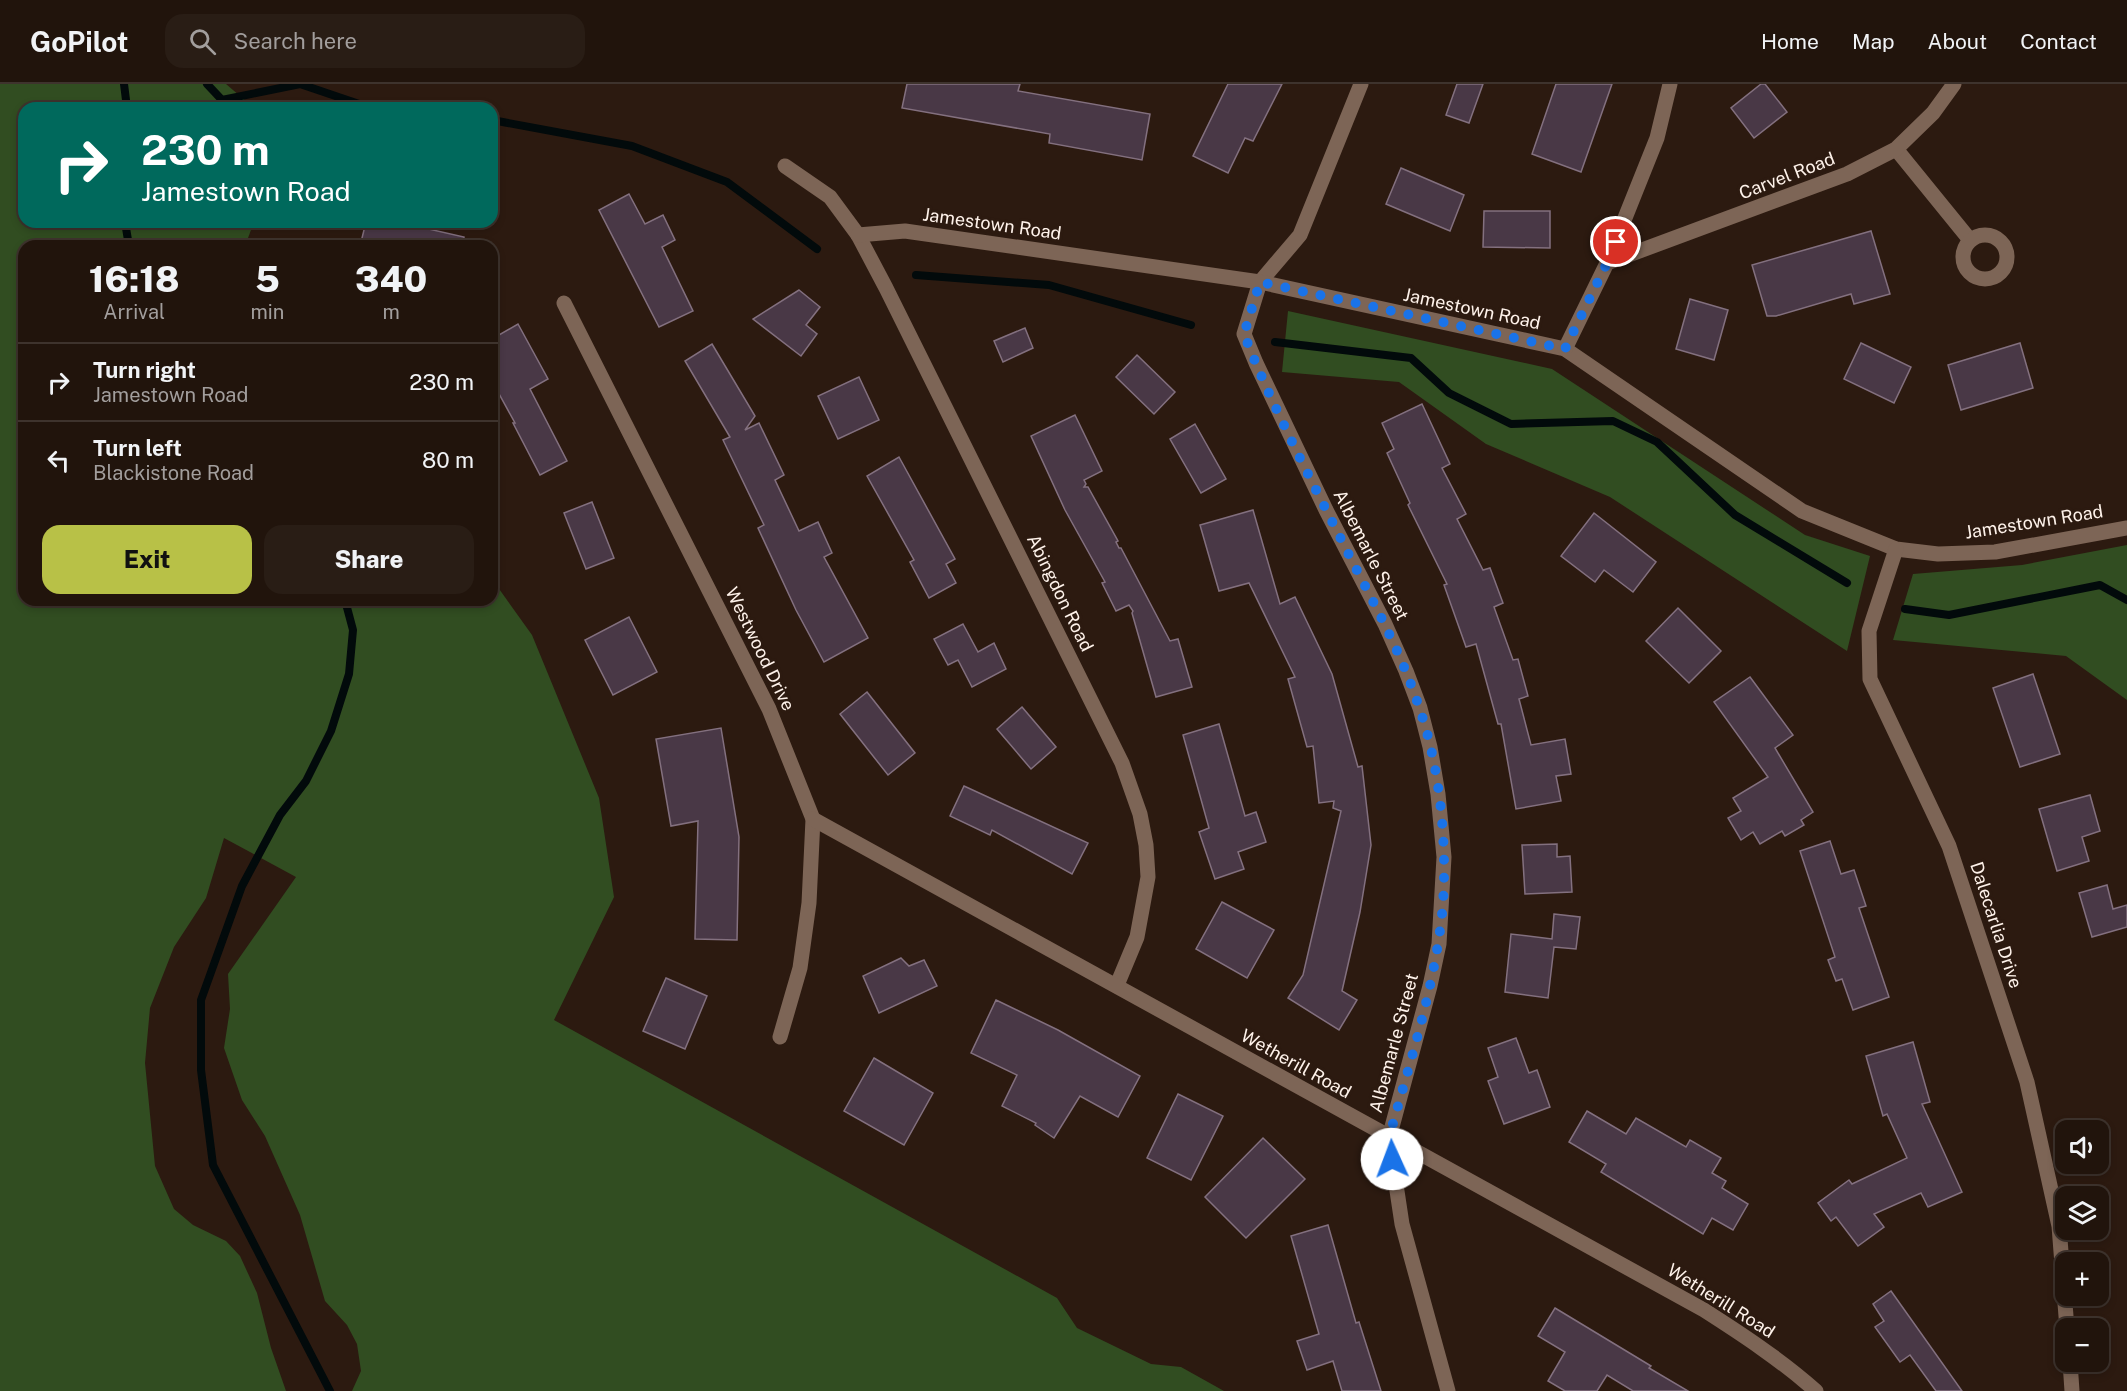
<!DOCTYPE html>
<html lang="en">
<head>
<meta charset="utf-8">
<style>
  :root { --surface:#21140c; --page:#291d15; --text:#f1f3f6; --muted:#a29e9d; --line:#3e332d; --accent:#b8c147 }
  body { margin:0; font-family:"Public Sans",sans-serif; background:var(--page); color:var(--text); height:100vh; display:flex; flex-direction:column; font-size:22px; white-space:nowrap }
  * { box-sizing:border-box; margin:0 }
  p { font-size:20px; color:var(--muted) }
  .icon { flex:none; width:33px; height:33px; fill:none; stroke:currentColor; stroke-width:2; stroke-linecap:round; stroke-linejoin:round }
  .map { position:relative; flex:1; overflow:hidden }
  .sheet { position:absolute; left:18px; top:156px; width:480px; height:366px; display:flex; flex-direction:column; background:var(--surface); border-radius:18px; box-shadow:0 3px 9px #0003,0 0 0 2px var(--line) }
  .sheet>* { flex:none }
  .banner { position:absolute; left:18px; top:18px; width:480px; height:126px; border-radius:18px; box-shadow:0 3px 9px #0003,0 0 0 2px var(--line); background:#00695c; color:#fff; overflow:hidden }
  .controls { position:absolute; left:2055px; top:1036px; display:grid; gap:12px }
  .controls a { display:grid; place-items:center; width:54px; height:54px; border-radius:12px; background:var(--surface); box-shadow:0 3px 9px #0003,0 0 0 2px var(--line); font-size:30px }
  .pin { position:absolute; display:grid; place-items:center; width:51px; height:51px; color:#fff; margin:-26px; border:3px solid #fff; border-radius:50%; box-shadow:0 2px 6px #0007 }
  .me { position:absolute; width:66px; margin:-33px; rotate:358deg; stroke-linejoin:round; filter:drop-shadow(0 0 4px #0008) }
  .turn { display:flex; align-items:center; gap:21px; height:126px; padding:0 24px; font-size:27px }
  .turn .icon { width:78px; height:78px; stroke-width:2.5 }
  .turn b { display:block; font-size:42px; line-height:51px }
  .eta { display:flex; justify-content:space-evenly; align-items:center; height:102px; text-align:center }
  .eta b { font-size:36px; font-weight:800; line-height:42px }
  .button { display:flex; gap:12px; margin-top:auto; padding:12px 24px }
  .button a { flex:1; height:69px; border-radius:18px; background:var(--accent); color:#111; font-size:24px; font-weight:800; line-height:69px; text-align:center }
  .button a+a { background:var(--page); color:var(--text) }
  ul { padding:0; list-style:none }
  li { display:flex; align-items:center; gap:18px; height:78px; padding:0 24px; border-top:2px solid var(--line) }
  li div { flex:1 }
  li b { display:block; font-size:22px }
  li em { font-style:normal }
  header { display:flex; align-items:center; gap:36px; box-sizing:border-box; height:84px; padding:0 30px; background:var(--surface); border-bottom:2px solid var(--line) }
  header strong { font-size:28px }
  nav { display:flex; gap:33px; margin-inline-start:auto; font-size:21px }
  .search { width:420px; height:54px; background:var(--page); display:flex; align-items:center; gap:15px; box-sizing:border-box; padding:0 21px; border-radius:18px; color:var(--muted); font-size:22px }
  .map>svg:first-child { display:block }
</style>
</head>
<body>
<header>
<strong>GoPilot</strong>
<div class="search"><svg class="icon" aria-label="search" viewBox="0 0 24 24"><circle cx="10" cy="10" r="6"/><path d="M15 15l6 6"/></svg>Search here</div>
<nav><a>Home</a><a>Map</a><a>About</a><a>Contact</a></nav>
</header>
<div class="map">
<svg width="2127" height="1307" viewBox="0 0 2127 1307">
  <rect width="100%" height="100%" fill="#2c1a10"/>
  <g fill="#314d21">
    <path d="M 0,0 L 226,0 L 254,24 L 24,24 L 24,138 L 254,138 L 245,162 L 24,162 L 24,516 L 492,516 L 492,495 L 532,551 L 599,714 L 614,813 L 554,936 L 1057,1214 L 1077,1244 L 1151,1280 L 1181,1283 L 1224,1307 L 352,1307 L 361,1287 L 357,1260 L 347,1241 L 325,1217 L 300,1131 L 265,1052 L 242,1016 L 224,964 L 230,925 L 228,890 L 296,793 L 224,754 L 206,814 L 174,863 L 150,924 L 145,979 L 155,1082 L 174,1125 L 193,1141 L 226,1157 L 240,1172 L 257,1209 L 271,1264 L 286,1307 L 0,1307 Z"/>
    <path d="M 1288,227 L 1552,285 L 1805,451 L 1870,472 L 1847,567 L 1610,413 L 1486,360 L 1399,298 L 1282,288 Z"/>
    <path d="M 2127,461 L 2127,616 L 2066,572 L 1893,556 L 1913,490 L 2022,481 Z"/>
  </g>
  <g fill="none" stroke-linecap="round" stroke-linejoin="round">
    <g stroke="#020a0b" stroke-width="8">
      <path d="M 124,0 L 127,24"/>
      <path d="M 207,0 L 222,16 L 300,0 L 368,23 L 391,24"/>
      <path d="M 492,36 L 632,62 L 727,98 L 817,165"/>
      <path d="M 125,138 L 129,162"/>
      <path d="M 916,191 L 1049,201 L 1191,241"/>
      <path d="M 1275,258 L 1411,274 L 1449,309 L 1511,340 L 1613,337 L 1657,358 L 1735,431 L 1847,499"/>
      <path d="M 1905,525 L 1949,531 L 2100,501 L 2127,516"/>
      <path d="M 330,1307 L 213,1081 L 201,986 L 201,916 L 242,802 L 280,731 L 306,697 L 331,647 L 349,590 L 353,546 L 345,516"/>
    </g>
  </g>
  <g fill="#493846" stroke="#83707f" stroke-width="1.5">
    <path d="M 907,0 L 1020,0 L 1018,7 L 1150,30 L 1142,76 L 1049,59 L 1050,50 L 902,24 Z"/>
    <path d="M 1228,0 L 1282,0 L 1253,57 L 1245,54 L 1228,89 L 1193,72 Z"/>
    <path d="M 1457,0 L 1483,0 L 1469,39 L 1446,31 Z"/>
    <path d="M 1556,0 L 1612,0 L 1581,88 L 1532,70 Z"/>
    <path d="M 1761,0 L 1765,0 L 1787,28 L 1754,54 L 1731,24 Z"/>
    <path d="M 1401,84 L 1464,111 L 1450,147 L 1386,120 Z"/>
    <path d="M 629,110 L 645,140 L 663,131 L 675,156 L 662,163 L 693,227 L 659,243 L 599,126 Z"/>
    <path d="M 1484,127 L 1550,127 L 1550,164 L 1483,163 Z"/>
    <path d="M 366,138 L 398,138 L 464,153 L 463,162 L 360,162 Z"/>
    <path d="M 1871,147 L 1890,210 L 1854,220 L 1851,210 L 1776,232 L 1767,232 L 1752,181 Z"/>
    <path d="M 799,206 L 820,223 L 806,241 L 817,250 L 801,272 L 753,235 Z"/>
    <path d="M 1690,215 L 1728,226 L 1714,276 L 1676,265 Z"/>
    <path d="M 518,240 L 548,295 L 530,305 L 567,377 L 540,391 L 513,339 L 515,339 L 492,297 L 492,255 Z"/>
    <path d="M 1025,244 L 1033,264 L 1003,278 L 994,257 Z"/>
    <path d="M 1861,259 L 1911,283 L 1894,319 L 1844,295 Z"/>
    <path d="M 2020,259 L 2033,304 L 1961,326 L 1948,281 Z"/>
    <path d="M 712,260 L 755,332 L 745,346 L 759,339 L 784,391 L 775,396 L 799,447 L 818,438 L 832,469 L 824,473 L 868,554 L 824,578 L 796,526 L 758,444 L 764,441 L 723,356 L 730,353 L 685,277 Z"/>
    <path d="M 1137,271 L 1175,308 L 1154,330 L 1116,293 Z"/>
    <path d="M 859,293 L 879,336 L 838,355 L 818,312 Z"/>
    <path d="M 1422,320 L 1450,380 L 1442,384 L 1466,430 L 1457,435 L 1483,486 L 1490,484 L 1503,519 L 1494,523 L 1513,576 L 1518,575 L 1528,612 L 1519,615 L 1531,661 L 1565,655 L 1571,690 L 1556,692 L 1561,717 L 1516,725 L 1501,640 L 1498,640 L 1476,560 L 1466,563 L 1444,501 L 1447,500 L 1408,421 L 1410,419 L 1387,369 L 1394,365 L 1382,339 Z"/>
    <path d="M 1075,331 L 1102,387 L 1084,396 L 1086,400 L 1084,403 L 1088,403 L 1118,457 L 1116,458 L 1119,464 L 1121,464 L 1170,557 L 1178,555 L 1192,603 L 1156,613 L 1132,529 L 1133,527 L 1129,521 L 1116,527 L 1102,499 L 1105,498 L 1065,426 L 1031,352 Z"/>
    <path d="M 1195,340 L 1226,395 L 1201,409 L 1170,355 Z"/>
    <path d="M 899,373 L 955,475 L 946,480 L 956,499 L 929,514 L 910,478 L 914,476 L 867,392 Z"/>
    <path d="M 592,418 L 614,474 L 586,485 L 564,429 Z"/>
    <path d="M 1253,426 L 1280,520 L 1295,513 L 1332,590 L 1358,683 L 1362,682 L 1371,761 L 1360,828 L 1342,907 L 1357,916 L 1339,946 L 1288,914 L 1303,891 L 1341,727 L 1333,724 L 1334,717 L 1319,719 L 1313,662 L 1307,663 L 1288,595 L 1295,593 L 1249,499 L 1219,507 L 1200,441 Z"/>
    <path d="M 1594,429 L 1656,478 L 1633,508 L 1604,486 L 1595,498 L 1561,472 Z"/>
    <path d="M 1678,524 L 1721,567 L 1689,599 L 1646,557 Z"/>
    <path d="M 629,533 L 657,588 L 613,611 L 585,556 Z"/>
    <path d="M 963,540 L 978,568 L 994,559 L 1006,585 L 972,603 L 958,576 L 948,581 L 934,555 Z"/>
    <path d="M 2033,590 L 2060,670 L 2020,683 L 1993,604 Z"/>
    <path d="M 1750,593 L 1793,651 L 1775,664 L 1813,728 L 1801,736 L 1804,741 L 1785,752 L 1782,747 L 1760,760 L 1753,748 L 1741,756 L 1728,734 L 1741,727 L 1733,714 L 1768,693 L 1714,618 Z"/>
    <path d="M 867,608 L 915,669 L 888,691 L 840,630 Z"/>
    <path d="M 1022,623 L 1056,663 L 1031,685 L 997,645 Z"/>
    <path d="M 1219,640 L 1245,732 L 1256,728 L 1266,758 L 1238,768 L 1244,785 L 1215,795 L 1199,748 L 1209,744 L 1183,651 Z"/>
    <path d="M 721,644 L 739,753 L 737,856 L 695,855 L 698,737 L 671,742 L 656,655 Z"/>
    <path d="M 964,702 L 1088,759 L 1072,790 L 992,746 L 990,751 L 950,732 Z"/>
    <path d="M 2090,711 L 2100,747 L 2082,753 L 2089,777 L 2057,787 L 2039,725 Z"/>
    <path d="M 1830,757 L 1841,790 L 1854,786 L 1866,822 L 1859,824 L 1889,913 L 1853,926 L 1842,895 L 1836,897 L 1828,876 L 1835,873 L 1800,767 Z"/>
    <path d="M 1557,760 L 1557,773 L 1570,772 L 1572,808 L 1525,810 L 1522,761 Z"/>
    <path d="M 2107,801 L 2113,825 L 2127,821 L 2127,843 L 2092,853 L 2079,809 Z"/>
    <path d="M 1222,818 L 1274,846 L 1247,894 L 1196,865 Z"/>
    <path d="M 1554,830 L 1580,833 L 1576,865 L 1554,863 L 1548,914 L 1505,908 L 1511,850 L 1552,855 Z"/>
    <path d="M 901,874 L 909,882 L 924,876 L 937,902 L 879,929 L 863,892 Z"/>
    <path d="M 666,894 L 707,912 L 685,965 L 643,947 Z"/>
    <path d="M 996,916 L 1058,946 L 1140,992 L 1118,1033 L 1080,1012 L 1054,1054 L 1035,1041 L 1036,1039 L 1002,1022 L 1017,991 L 971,969 Z"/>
    <path d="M 1516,954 L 1529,989 L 1537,986 L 1550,1023 L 1504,1040 L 1488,997 L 1498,993 L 1488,964 Z"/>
    <path d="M 1913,958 L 1930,1018 L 1922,1020 L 1962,1108 L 1928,1123 L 1921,1109 L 1874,1130 L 1884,1143 L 1858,1162 L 1836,1133 L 1831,1137 L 1818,1119 L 1849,1096 L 1852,1100 L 1907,1074 L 1887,1030 L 1883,1032 L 1866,972 Z"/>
    <path d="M 874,974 L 933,1009 L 904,1061 L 844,1027 Z"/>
    <path d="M 1178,1010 L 1223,1032 L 1191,1096 L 1147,1074 Z"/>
    <path d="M 1587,1027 L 1626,1050 L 1636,1034 L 1686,1063 L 1690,1056 L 1721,1074 L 1712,1089 L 1726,1097 L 1722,1104 L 1748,1120 L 1733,1146 L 1712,1134 L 1703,1150 L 1601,1088 L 1606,1080 L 1569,1058 Z"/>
    <path d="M 1263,1054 L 1305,1095 L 1246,1154 L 1205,1113 Z"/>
    <path d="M 1328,1141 L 1356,1239 L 1359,1238 L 1381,1307 L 1342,1307 L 1333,1277 L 1307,1286 L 1297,1257 L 1319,1250 L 1291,1152 Z"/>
    <path d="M 1891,1207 L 1962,1307 L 1936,1307 L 1910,1271 L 1900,1278 L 1875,1243 L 1884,1237 L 1873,1220 Z"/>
    <path d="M 1555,1224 L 1651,1282 L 1649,1284 L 1688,1307 L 1633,1307 L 1607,1291 L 1597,1307 L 1565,1307 L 1548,1297 L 1565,1268 L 1538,1252 Z"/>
  </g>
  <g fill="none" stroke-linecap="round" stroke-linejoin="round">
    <g stroke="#7d6556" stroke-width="15">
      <path d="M 1361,0 L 1300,151 L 1260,198 L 1244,250 L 1256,279 L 1326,426 L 1385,540 L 1406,587 L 1420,624 L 1430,663 L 1438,710 L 1444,773 L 1439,860 L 1430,902 L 1389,1054 L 1402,1140 L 1448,1307"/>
      <path d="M 1896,65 L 1970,156"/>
      <path d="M 785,82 L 830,113 L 858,151 L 886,204 L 1122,679 L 1140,730 L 1146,761 L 1148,793 L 1137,853 L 1117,901"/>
      <circle cx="1985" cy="173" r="22"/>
      <path d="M 858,151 L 905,147 L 1260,198 L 1565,265 L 1802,427 L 1896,465 L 1938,470 L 1995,468 L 2127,444"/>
      <path d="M 1607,179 L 1847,90 L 1896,65 L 1933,29 L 1954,0"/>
      <path d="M 564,219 L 769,625 L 813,735 L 809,819 L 800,884 L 780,953"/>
      <path d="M 1565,265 L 1607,179 L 1657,54 L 1670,0"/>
      <path d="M 1896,465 L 1869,547 L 1870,595 L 1949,762 L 2027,998 L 2059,1142 L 2067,1245"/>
      <path d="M 813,735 L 1704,1226 C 1743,1251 1781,1276 1816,1307"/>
      <path d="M 2070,1278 L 2072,1307"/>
    </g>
  </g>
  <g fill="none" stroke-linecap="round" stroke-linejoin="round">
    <path stroke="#1a73e8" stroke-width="10" stroke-dasharray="0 18" d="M 1392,1075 L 1389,1054 C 1410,977 1436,900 1443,820 C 1447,757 1440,683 1419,623 C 1402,571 1376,523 1351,475 C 1314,401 1274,327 1244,250 L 1260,198 L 1565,265 L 1607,179 L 1616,158"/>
  </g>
  <g text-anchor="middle" stroke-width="6" stroke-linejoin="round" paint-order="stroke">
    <g font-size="18" fill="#fef2ea" stroke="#2c1a10">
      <text transform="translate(1787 92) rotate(-21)" y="6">Carvel Road</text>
      <text transform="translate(992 140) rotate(8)" y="6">Jamestown Road</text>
      <text transform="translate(1472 225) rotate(12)" y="6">Jamestown Road</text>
      <text transform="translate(2034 438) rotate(-9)" y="6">Jamestown Road</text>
      <text transform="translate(1371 471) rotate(63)" y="6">Albemarle Street</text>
      <text transform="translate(1060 509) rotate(64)" y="6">Abingdon Road</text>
      <text transform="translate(760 565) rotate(64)" y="6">Westwood Drive</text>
      <text transform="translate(1996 841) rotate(72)" y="6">Dalecarlia Drive</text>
      <text transform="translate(1394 959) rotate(-75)" y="6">Albemarle Street</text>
      <text transform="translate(1296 980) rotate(29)" y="6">Wetherill Road</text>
      <text transform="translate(1721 1217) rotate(32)" y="6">Wetherill Road</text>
    </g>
  </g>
</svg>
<div class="controls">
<a><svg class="icon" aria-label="sound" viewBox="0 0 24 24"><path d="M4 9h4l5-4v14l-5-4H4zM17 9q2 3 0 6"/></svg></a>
<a><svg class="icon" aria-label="layers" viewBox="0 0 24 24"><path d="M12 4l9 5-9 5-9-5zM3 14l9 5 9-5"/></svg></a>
<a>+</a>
<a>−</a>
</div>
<div class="pin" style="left:1616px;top:158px;background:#d93025"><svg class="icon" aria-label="arrive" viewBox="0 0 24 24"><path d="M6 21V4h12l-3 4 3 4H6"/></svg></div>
<svg class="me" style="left:1392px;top:1075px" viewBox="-20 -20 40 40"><circle r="19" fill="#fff"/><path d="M0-13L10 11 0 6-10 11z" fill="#1a73e8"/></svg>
<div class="banner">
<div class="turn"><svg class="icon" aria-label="right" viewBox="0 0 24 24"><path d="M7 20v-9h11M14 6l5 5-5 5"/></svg><div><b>230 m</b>Jamestown Road</div></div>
</div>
<section class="sheet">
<div class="eta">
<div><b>16:18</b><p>Arrival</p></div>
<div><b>5</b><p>min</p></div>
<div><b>340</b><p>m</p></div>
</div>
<ul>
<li><svg class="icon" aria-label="right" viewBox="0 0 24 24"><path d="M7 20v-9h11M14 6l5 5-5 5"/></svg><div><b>Turn right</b><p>Jamestown Road</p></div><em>230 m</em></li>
<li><svg class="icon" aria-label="left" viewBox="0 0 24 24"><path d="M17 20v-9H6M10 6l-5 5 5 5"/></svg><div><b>Turn left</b><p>Blackistone Road</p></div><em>80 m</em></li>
</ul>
<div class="button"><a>Exit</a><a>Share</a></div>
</section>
</div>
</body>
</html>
